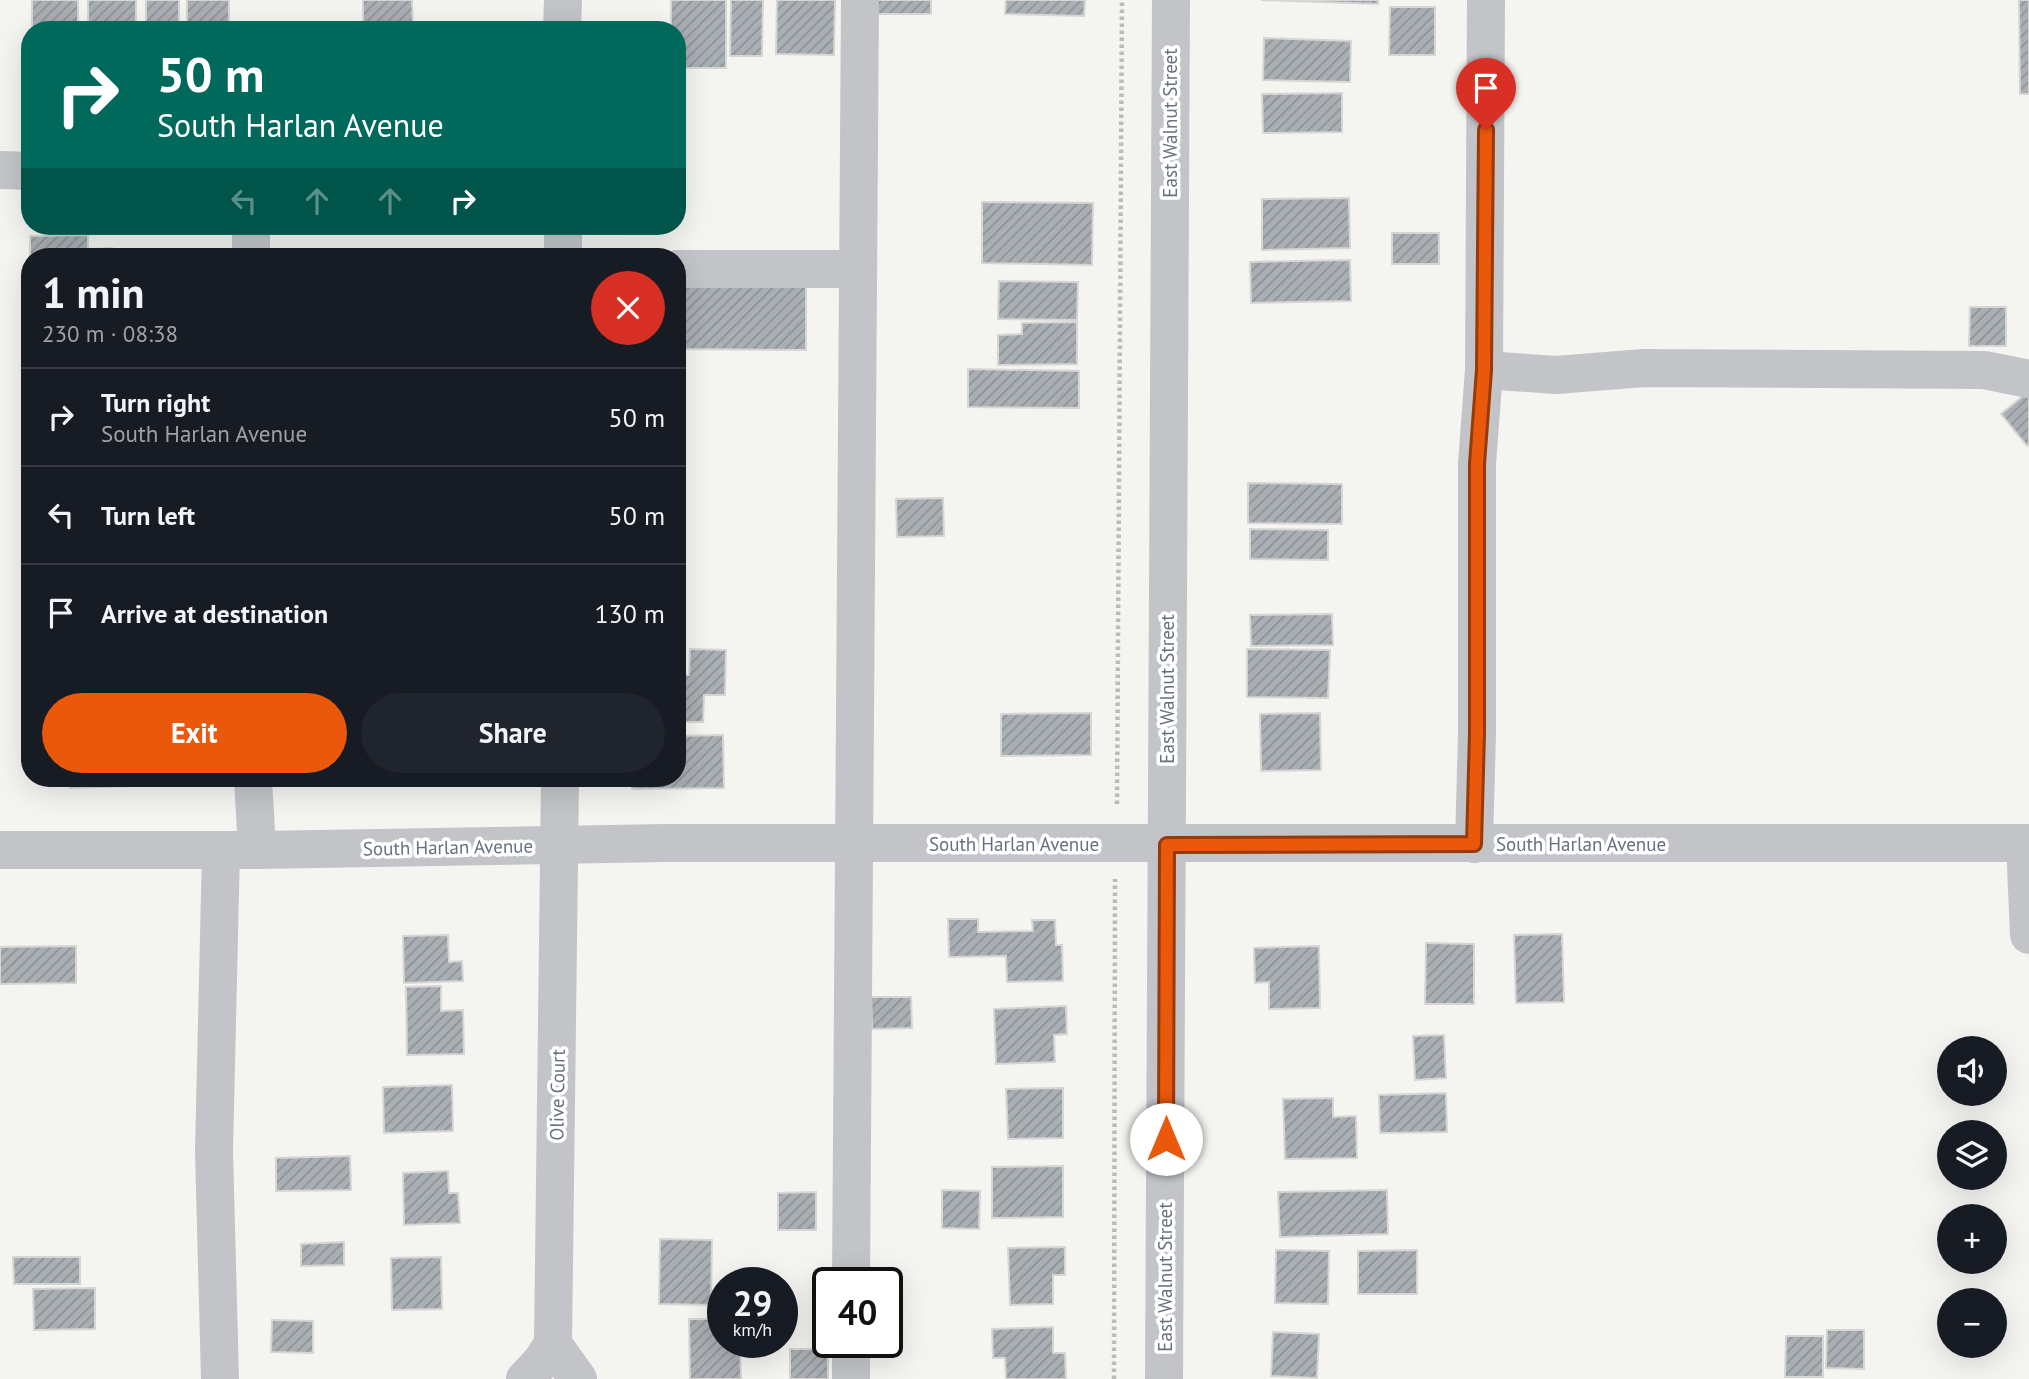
<!DOCTYPE html>
<html lang="en">
<head>
<meta charset="utf-8">
<style>
  :root { --surface:#171b24; --page:#20242c; --text:#f1f3f6; --muted:#9ea1a6; --line:#363941; --accent:#ea580c }
  body { margin:0; font-family:"PT Sans",sans-serif; background:var(--page); color:var(--text); height:100vh; display:flex; flex-direction:column; font-size:26px; white-space:nowrap }
  * { box-sizing:border-box; margin:0 }
  p { font-size:23px; color:var(--muted) }
  .icon { flex:none; width:38px; height:38px; fill:none; stroke:currentColor; stroke-width:2; stroke-linecap:round; stroke-linejoin:round }
  .map { position:relative; flex:1; overflow:hidden }
  .details { position:absolute; left:21px; top:248px; width:665px; height:539px; display:flex; flex-direction:column; background:var(--surface); border-radius:28px; box-shadow:0 7px 28px #0002 }
  .details>* { flex:none }
  .hud { position:absolute; left:21px; top:21px; width:665px; height:214px; border-radius:28px; box-shadow:0 7px 28px #0002; background:#00695c; color:#fff; overflow:hidden }
  .fabs { position:absolute; left:1937px; top:1036px; display:grid; gap:14px }
  .fabs a { display:grid; place-items:center; width:70px; height:70px; border-radius:50%; background:var(--surface); box-shadow:0 7px 28px #0002; font-size:35px }
  .speed { position:absolute; left:707px; top:1267px; display:flex; gap:14px; font-size:35px; font-weight:700; text-align:center }
  .speed>* { display:grid; place-content:center; width:91px; height:91px; border-radius:50%; background:var(--surface); box-shadow:0 7px 28px #0002; line-height:1 }
  .speed small { font-size:18px; font-weight:400 }
  .speed .limit { border:4px solid #111; border-radius:10px; background:#fff; color:#111 }
  .pin { position:absolute; display:grid; place-items:center; width:60px; height:60px; color:#fff; margin:-72px -30px; border-radius:50% 50% 50% 0; rotate:-45deg; box-shadow:0 0 7px #0007 }
  .pin .icon { rotate:45deg }
  .me { position:absolute; width:77px; margin:-38px; rotate:0deg; stroke-linejoin:round; filter:drop-shadow(0 0 5px #0008) }
  .turn { display:flex; align-items:center; gap:24px; height:147px; padding:0 21px; font-size:32px }
  .turn .icon { width:91px; height:91px; stroke-width:2.5 }
  .turn b { display:block; font-size:49px; line-height:60px }
  .lanes { display:flex; align-items:center; height:66px; padding:0 21px; background:#0003; justify-content:center; gap:35px; direction:ltr }
  .lanes .off { opacity:.35 }
  .round { display:grid; place-items:center; flex:none; width:74px; height:74px; border-radius:37px; background:var(--page) }
  .head { display:flex; align-items:center; justify-content:space-between; height:119px; padding:0 21px }
  h1 { font-size:42px; font-weight:800; line-height:52px }
  .action { display:flex; gap:14px; margin-top:auto; padding:14px 21px }
  .action a { flex:1; height:80px; border-radius:42px; background:var(--accent); color:#fff; font-size:28px; font-weight:800; line-height:80px; text-align:center }
  .action a+a { background:var(--page); color:var(--text) }
  ul { padding:0; list-style:none }
  li { display:flex; align-items:center; gap:21px; height:98px; padding:0 21px; border-top:2px solid var(--line) }
  li div { flex:1 }
  li b { display:block; font-size:26px }
  li em { font-style:normal }
  .map>svg:first-child { display:block }
</style>
</head>
<body>
<div class="map">
<svg width="2029" height="1379" viewBox="0 0 2029 1379">
  <defs>
    <pattern id="building-hatch" width="6" height="6" patternUnits="userSpaceOnUse" patternTransform="scale(1.75)"><rect width="6" height="6" fill="#aaafb4"/><path d="M-1 1l2-2M0 6l6-6M5 7l2-2" fill="none" stroke="#8e9398"/></pattern>
  </defs>
  <rect width="100%" height="100%" fill="#f4f4f1"/>
  <g fill="url(#building-hatch)" stroke="#d5d5d3" stroke-width="2">
    <rect x="32" y="0" width="46" height="30"/>
    <rect x="88" y="0" width="48" height="30"/>
    <rect x="146" y="0" width="33" height="30"/>
    <rect x="187" y="0" width="42" height="30"/>
    <path d="M 363,0 L 412,0 L 413,30 L 363,30 Z"/>
    <path d="M 671,0 L 726,0 L 726,68 L 677,68 L 677,30 L 671,30 Z"/>
    <path d="M 731,0 L 763,0 L 762,56 L 730,56 Z"/>
    <path d="M 777,0 L 835,0 L 834,55 L 776,54 Z"/>
    <path d="M 869,0 L 931,0 L 931,14 L 870,14 Z"/>
    <path d="M 1006,0 L 1085,0 L 1084,16 L 1005,14 Z"/>
    <path d="M 1261,0 L 1378,0 L 1378,4 Z"/>
    <path d="M 2019,0 L 2029,0 L 2029,94 L 2020,94 Z"/>
    <path d="M 1390,7 L 1435,7 L 1435,55 L 1389,55 Z"/>
    <path d="M 1264,38 L 1351,41 L 1350,82 L 1263,80 Z"/>
    <path d="M 1342,93 L 1342,132 L 1263,133 L 1262,94 Z"/>
    <path d="M 1349,198 L 1350,248 L 1262,250 L 1262,199 Z"/>
    <path d="M 982,202 L 1093,203 L 1092,265 L 982,263 Z"/>
    <rect x="1392" y="233" width="47" height="31"/>
    <path d="M 88,235 L 88,249 L 112,248 L 113,257 L 30,257 L 30,236 Z"/>
    <path d="M 1350,260 L 1351,301 L 1251,303 L 1250,262 Z"/>
    <path d="M 999,281 L 1078,282 L 1077,320 L 998,319 Z"/>
    <path d="M 677,283 L 806,285 L 806,350 L 677,349 Z"/>
    <path d="M 1970,307 L 2006,307 L 2006,346 L 1969,346 Z"/>
    <path d="M 1077,322 L 1077,364 L 998,365 L 998,335 L 1022,334 L 1022,323 Z"/>
    <path d="M 968,369 L 1079,371 L 1079,408 L 968,407 Z"/>
    <path d="M 2029,391 L 2029,444 L 2027,446 L 2001,414 Z"/>
    <path d="M 1248,483 L 1342,484 L 1342,524 L 1248,523 Z"/>
    <path d="M 943,498 L 944,536 L 897,537 L 896,499 Z"/>
    <path d="M 1250,529 L 1328,530 L 1328,560 L 1250,559 Z"/>
    <path d="M 24,543 L 30,544 L 30,585 L 22,585 Z"/>
    <path d="M 1332,614 L 1333,645 L 1251,646 L 1250,615 Z"/>
    <path d="M 690,649 L 726,650 L 725,695 L 704,695 L 703,722 L 677,722 L 677,675 L 689,675 Z"/>
    <path d="M 1247,649 L 1330,650 L 1328,698 L 1247,697 Z"/>
    <path d="M 1091,713 L 1091,755 L 1001,756 L 1001,714 Z"/>
    <path d="M 1320,713 L 1321,770 L 1261,771 L 1260,714 Z"/>
    <path d="M 723,735 L 724,788 L 632,789 L 632,779 L 677,779 L 677,736 Z"/>
    <path d="M 70,779 L 160,779 L 160,785 L 70,788 Z"/>
    <path d="M 948,919 L 978,919 L 978,932 L 1033,931 L 1032,920 L 1055,920 L 1056,945 L 1062,945 L 1063,981 L 1007,982 L 1006,956 L 949,957 Z"/>
    <path d="M 1562,934 L 1564,1002 L 1516,1003 L 1514,935 Z"/>
    <path d="M 448,935 L 449,962 L 462,961 L 463,981 L 404,983 L 403,936 Z"/>
    <path d="M 1426,943 L 1474,944 L 1474,1004 L 1425,1004 Z"/>
    <path d="M 76,946 L 76,983 L 0,984 L 0,947 Z"/>
    <path d="M 1319,946 L 1320,1008 L 1269,1009 L 1269,982 L 1255,983 L 1254,948 Z"/>
    <path d="M 441,986 L 441,1011 L 463,1010 L 464,1054 L 407,1055 L 406,987 Z"/>
    <path d="M 871,997 L 911,997 L 912,1028 L 872,1029 Z"/>
    <path d="M 1066,1006 L 1067,1034 L 1054,1035 L 1055,1062 L 996,1064 L 994,1009 Z"/>
    <path d="M 1444,1035 L 1446,1078 L 1415,1080 L 1413,1036 Z"/>
    <path d="M 452,1085 L 453,1131 L 384,1133 L 383,1087 Z"/>
    <path d="M 1063,1088 L 1063,1138 L 1008,1139 L 1006,1089 Z"/>
    <path d="M 1446,1093 L 1447,1132 L 1380,1133 L 1379,1095 Z"/>
    <path d="M 1333,1098 L 1333,1117 L 1356,1116 L 1357,1158 L 1285,1159 L 1283,1099 Z"/>
    <path d="M 350,1156 L 351,1190 L 276,1191 L 276,1158 Z"/>
    <path d="M 1063,1166 L 1063,1217 L 992,1218 L 992,1167 Z"/>
    <path d="M 448,1171 L 449,1193 L 458,1193 L 460,1223 L 404,1225 L 403,1173 Z"/>
    <path d="M 942,1190 L 980,1191 L 979,1229 L 942,1228 Z"/>
    <path d="M 1387,1190 L 1388,1234 L 1280,1237 L 1278,1192 Z"/>
    <path d="M 816,1192 L 816,1230 L 778,1230 L 778,1193 Z"/>
    <path d="M 660,1239 L 712,1240 L 711,1305 L 659,1304 Z"/>
    <path d="M 344,1242 L 344,1265 L 301,1266 L 301,1244 Z"/>
    <path d="M 1065,1247 L 1065,1275 L 1053,1275 L 1053,1304 L 1010,1305 L 1008,1248 Z"/>
    <path d="M 1276,1250 L 1329,1251 L 1328,1304 L 1275,1303 Z"/>
    <path d="M 1417,1250 L 1417,1294 L 1358,1294 L 1358,1251 Z"/>
    <path d="M 13,1257 L 80,1257 L 80,1284 L 14,1284 Z"/>
    <path d="M 441,1257 L 442,1309 L 392,1310 L 391,1258 Z"/>
    <path d="M 95,1288 L 95,1329 L 34,1330 L 33,1289 Z"/>
    <path d="M 689,1319 L 723,1319 L 723,1342 L 740,1342 L 741,1379 L 690,1379 Z"/>
    <path d="M 272,1320 L 313,1321 L 313,1353 L 271,1352 Z"/>
    <path d="M 1053,1327 L 1053,1353 L 1065,1353 L 1066,1379 L 1006,1379 L 1005,1358 L 993,1358 L 992,1329 Z"/>
    <path d="M 1827,1330 L 1864,1330 L 1864,1369 L 1826,1368 Z"/>
    <path d="M 1273,1332 L 1319,1334 L 1317,1378 L 1271,1376 Z"/>
    <path d="M 1786,1336 L 1823,1336 L 1823,1377 L 1785,1377 Z"/>
    <rect x="790" y="1349" width="38" height="30"/>
  </g>
  <g fill="none" stroke-linecap="round" stroke-linejoin="round">
    <g stroke="#b9bbbd" stroke-width="4.5" stroke-dasharray="3.5 3.5" stroke-linecap="butt">
      <path d="M 1117,804 L 1122,0"/>
      <path d="M 1114,1379 L 1115,879"/>
    </g>
    <g stroke="#c2c4c8" stroke-width="38">
      <path d="M 562,30 L 563,0"/>
      <path d="M 0,170 L 30,171"/>
      <path d="M 251,226 L 251,257"/>
      <path d="M 563,226 L 563,257"/>
      <path d="M 677,269 L 858,269"/>
      <path d="M 1484,370 L 1556,375 L 1644,368 L 1984,370 L 2029,379"/>
      <path d="M 253,779 L 257,850"/>
      <path d="M 2025,843 L 2029,935"/>
      <path d="M 1474,844 L 1477,733 L 1477,464 L 1484,370 L 1486,0"/>
      <path d="M 0,850 L 257,850 L 666,843 L 2029,843"/>
      <path d="M 851,1283 L 860,0"/>
      <path d="M 553,1344 L 578,1379"/>
      <path d="M 220,1379 L 214,1151 L 221,850"/>
      <path d="M 525,1379 L 541,1362 L 553,1344 L 560,779"/>
      <path d="M 851,1379 L 851,1342"/>
      <path d="M 1164,1379 L 1171,0"/>
    </g>
  </g>
  <g fill="none" stroke-linecap="round" stroke-linejoin="round">
    <g stroke="#983908" stroke-width="18">
      <path id="route" d="M 1166,1139 L 1167,845 L 1474,844 L 1477,733 L 1477,464 L 1484,370 L 1486,130"/>
    </g>
    <use href="#route" stroke="#ea580c" stroke-width="12"/>
  </g>
  <g text-anchor="middle" stroke-width="7" stroke-linejoin="round" paint-order="stroke">
    <g font-size="19" fill="#66707f" stroke="#fff">
      <text transform="translate(1170 123) rotate(-90)" y="7">East Walnut Street</text>
      <text transform="translate(1167 689) rotate(-90)" y="7">East Walnut Street</text>
      <text x="1014" y="851">South Harlan Avenue</text>
      <text x="1581" y="851">South Harlan Avenue</text>
      <text transform="translate(448 847) rotate(-1)" y="7">South Harlan Avenue</text>
      <text transform="translate(557 1095) rotate(-89)" y="7">Olive Court</text>
      <text transform="translate(1165 1277) rotate(-90)" y="7">East Walnut Street</text>
    </g>
  </g>
</svg>
<div class="fabs">
<a><svg class="icon" aria-label="sound" viewBox="0 0 24 24"><path d="M4 9h4l5-4v14l-5-4H4zM17 9q2 3 0 6"/></svg></a>
<a><svg class="icon" aria-label="layers" viewBox="0 0 24 24"><path d="M12 4l9 5-9 5-9-5zM3 14l9 5 9-5"/></svg></a>
<a>+</a>
<a>−</a>
</div>
<div class="speed"><div>29<small>km/h</small></div><div class="limit">40</div></div>
<div class="pin" style="left:1486px;top:130px;background:#d93025"><svg class="icon" aria-label="arrive" viewBox="0 0 24 24"><path d="M6 21V4h12l-3 4 3 4H6"/></svg></div>
<svg class="me" style="left:1166px;top:1139px" viewBox="-20 -20 40 40"><circle r="19" fill="#fff"/><path d="M0-13L10 11 0 6-10 11z" fill="#ea580c"/></svg>
<div class="hud">
<div class="turn"><svg class="icon" aria-label="right" viewBox="0 0 24 24"><path d="M7 20v-9h11M14 6l5 5-5 5"/></svg><div><b>50 m</b>South Harlan Avenue</div></div>
<div class="lanes"><svg class="icon off" aria-label="left" viewBox="0 0 24 24"><path d="M17 20v-9H6M10 6l-5 5 5 5"/></svg><svg class="icon off" aria-label="ahead" viewBox="0 0 24 24"><path d="M12 20V5M6 11l6-6 6 6"/></svg><svg class="icon off" aria-label="ahead" viewBox="0 0 24 24"><path d="M12 20V5M6 11l6-6 6 6"/></svg><svg class="icon" aria-label="right" viewBox="0 0 24 24"><path d="M7 20v-9h11M14 6l5 5-5 5"/></svg></div>
</div>
<section class="details">
<div class="head"><div><h1>1 min</h1><p>230 m · 08:38</p></div><a class="round" style="background:#d93025;color:#fff"><svg class="icon" aria-label="close" viewBox="0 0 24 24"><path d="M6 6l12 12M18 6L6 18"/></svg></a></div>
<ul>
<li><svg class="icon" aria-label="right" viewBox="0 0 24 24"><path d="M7 20v-9h11M14 6l5 5-5 5"/></svg><div><b>Turn right</b><p>South Harlan Avenue</p></div><em>50 m</em></li>
<li><svg class="icon" aria-label="left" viewBox="0 0 24 24"><path d="M17 20v-9H6M10 6l-5 5 5 5"/></svg><div><b>Turn left</b></div><em>50 m</em></li>
<li><svg class="icon" aria-label="arrive" viewBox="0 0 24 24"><path d="M6 21V4h12l-3 4 3 4H6"/></svg><div><b>Arrive at destination</b></div><em>130 m</em></li>
</ul>
<div class="action"><a>Exit</a><a>Share</a></div>
</section>
</div>
</body>
</html>
